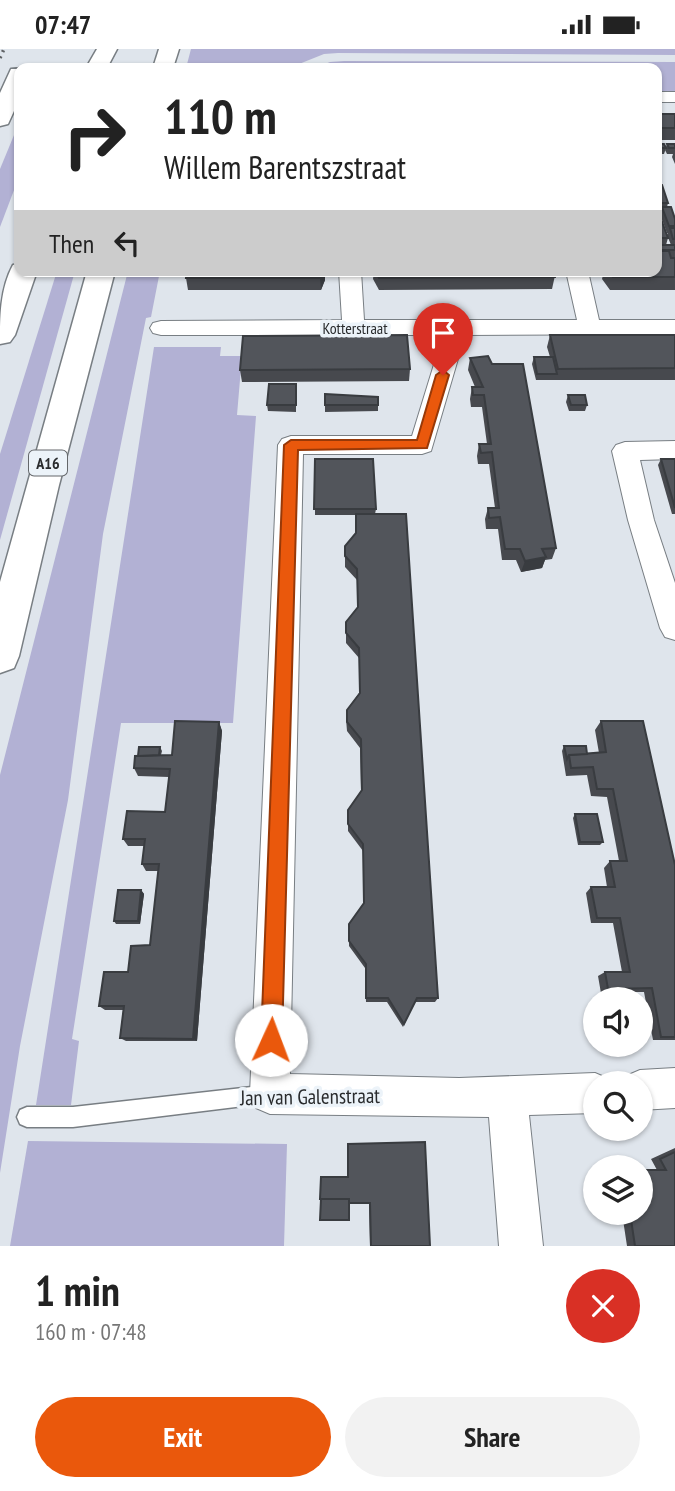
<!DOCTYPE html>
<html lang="en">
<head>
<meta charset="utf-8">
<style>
  :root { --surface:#fff; --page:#f2f2f2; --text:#222; --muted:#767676; --accent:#ea580c }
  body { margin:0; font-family:"PT Sans Narrow",sans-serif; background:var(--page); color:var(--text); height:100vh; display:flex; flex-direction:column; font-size:26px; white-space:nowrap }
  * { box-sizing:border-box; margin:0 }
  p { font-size:23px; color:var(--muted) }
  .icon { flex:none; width:38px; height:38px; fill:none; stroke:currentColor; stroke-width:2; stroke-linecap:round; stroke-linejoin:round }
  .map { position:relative; height:1197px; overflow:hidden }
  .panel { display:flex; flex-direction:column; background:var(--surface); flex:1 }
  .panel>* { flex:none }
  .guide { position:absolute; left:14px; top:14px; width:648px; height:214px; border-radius:14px; box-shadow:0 2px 5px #0004; background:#fff; color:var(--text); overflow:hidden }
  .controls { position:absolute; left:583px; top:938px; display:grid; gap:14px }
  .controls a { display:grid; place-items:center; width:70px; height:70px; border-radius:50%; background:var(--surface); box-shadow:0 2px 5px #0004; font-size:35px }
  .pin { position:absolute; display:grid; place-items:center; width:60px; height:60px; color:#fff; margin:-72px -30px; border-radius:50% 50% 50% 0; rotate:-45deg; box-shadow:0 0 7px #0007 }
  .pin .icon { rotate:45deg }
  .me { position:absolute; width:77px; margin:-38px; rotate:2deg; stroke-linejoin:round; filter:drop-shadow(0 0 5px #0008) }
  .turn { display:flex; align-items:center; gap:24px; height:147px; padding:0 35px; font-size:32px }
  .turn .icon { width:91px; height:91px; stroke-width:2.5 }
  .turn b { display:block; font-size:49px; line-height:60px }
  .then { display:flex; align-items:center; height:66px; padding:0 35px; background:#0003; gap:14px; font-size:26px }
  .round { display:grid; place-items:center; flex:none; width:74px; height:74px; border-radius:37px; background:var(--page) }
  .headline { display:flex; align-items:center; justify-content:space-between; height:119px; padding:0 35px }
  h1 { font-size:42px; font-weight:600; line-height:52px }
  .primary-button { display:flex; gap:14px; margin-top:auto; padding:14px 35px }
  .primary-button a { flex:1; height:80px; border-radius:42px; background:var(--accent); color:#fff; font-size:28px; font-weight:600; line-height:80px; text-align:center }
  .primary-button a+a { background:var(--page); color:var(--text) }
  .status { display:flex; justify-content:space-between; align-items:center; height:49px; padding:0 35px; background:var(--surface); direction:ltr }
  .status svg { height:19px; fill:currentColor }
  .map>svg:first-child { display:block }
</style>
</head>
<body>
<div class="status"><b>07:47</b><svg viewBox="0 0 49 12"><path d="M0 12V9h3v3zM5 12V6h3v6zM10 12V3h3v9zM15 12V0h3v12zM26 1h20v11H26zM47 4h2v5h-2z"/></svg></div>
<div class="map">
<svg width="675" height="1197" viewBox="0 0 675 1197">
  <rect width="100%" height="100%" fill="#dfe5ec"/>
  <g fill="#b2b1d4">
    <path d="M 191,0 L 675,0 L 675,6 L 338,4 L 324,5 L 289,19 L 186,19 Z"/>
    <path d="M 344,12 L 675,13 L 675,44 L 656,44 L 656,19 L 315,19 L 330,13 Z"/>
    <path d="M 19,74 L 19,128 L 0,178 L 0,120 Z"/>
    <path d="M 57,222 L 75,222 L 0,491 L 0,405 Z"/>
    <path d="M 128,222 L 160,222 L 151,268 L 146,269 L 103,485 L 68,751 L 20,997 L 0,1124 L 0,726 Z"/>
    <path d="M 154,298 L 221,298 L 220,307 L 242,307 L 237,366 L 256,367 L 233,674 L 121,674 L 72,990 L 79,992 L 71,1056 L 36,1056 Z"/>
    <path d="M 28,1092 L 287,1095 L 284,1197 L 10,1197 Z"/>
  </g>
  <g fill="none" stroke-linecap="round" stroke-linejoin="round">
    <g stroke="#787e83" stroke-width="3">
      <path id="service" d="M 269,1036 L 276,1038 L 278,1045 L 276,1052 L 269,1054 L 73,1078 L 27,1078 L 20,1075 L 17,1068 L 20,1061 L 27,1058 L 73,1058 Z"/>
    </g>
    <g stroke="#787e83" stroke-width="2">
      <g id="minor">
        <rect x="656" y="43" width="19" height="10"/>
        <path d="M 339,222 L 361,222 L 364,271 L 577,271 L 566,222 L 588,222 L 599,271 L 675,271 L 675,285 L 465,286 L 431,402 L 422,405 L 303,405 L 290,1025 L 459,1029 L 595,1024 L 609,1030 L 611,1034 L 595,1034 L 595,1064 L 529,1066 L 543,1197 L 499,1197 L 489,1068 L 270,1065 L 256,1059 L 250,1045 L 278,396 L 282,390 L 291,387 L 412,387 L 443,286 L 161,286 L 153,284 L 150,279 L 153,274 L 161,272 L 342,271 Z"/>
        <path d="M 675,392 L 675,410 L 640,411 L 654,471 L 675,534 L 675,591 L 665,588 L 660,579 L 628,471 L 612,402 L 616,396 L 625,393 Z"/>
        <path d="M 675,1019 L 675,1059 L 640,1061 L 640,1034 L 623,1034 L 626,1027 L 640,1021 Z"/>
      </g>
    </g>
    <g stroke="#787e83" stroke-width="3">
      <path id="secondary" d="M 19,19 L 19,51 L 8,75 L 0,77 L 0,44 L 11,20 L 22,19 Z"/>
    </g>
    <g stroke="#787e83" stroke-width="3">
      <g id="motorway">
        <path d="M 97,0 L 117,0 L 107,19 L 86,19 Z"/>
        <path d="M 159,0 L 179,0 L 173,19 L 153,19 Z"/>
        <path d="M 19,215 L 19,222 L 37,222 L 15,286 L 10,293 L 0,295 C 0,268 0,240 13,216 Z"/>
        <path d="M 87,222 L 115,222 L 59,436 L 19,607 L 14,619 L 0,624 L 0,533 Z"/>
      </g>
    </g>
    <use href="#service" fill="#fff" fill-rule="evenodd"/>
    <use href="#minor" fill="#fff" fill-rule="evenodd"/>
    <use href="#secondary" fill="#fff" fill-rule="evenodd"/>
    <use href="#motorway" fill="#fff" fill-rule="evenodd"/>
    <path stroke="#5d6063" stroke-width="3.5" stroke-dasharray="2 4.5" stroke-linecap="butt" d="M 0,9 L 4,0"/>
  </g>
  <g fill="#47494e">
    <rect x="656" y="65" width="19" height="26"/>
    <path d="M 656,95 L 666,99 L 664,105 L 656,105 Z"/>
    <path d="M 667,95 L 675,95 L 675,115 L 672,108 L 673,105 L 667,105 L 665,101 Z"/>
    <path d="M 656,122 L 660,131 L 659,136 L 668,154 L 667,158 L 675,170 L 675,208 L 671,208 L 675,209 L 675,241 L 610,241 L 602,230 L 604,222 L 656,222 L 656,159 L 659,165 L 657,170 L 668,189 L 666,196 L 671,196 L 667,186 L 668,184 L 667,184 L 660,165 L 661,160 L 658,160 L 656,157 Z"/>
    <path d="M 325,222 L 325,231 L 321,241 L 188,241 L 186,229 Z"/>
    <path d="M 374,222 L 556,222 L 552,240 L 379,241 L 373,230 Z"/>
    <path d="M 550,286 L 675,286 L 675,331 L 536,331 L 532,315 L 534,308 L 550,308 L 547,298 Z"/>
    <path d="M 470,309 L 556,499 L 552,510 L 545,511 L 542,519 L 521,523 L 516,511 L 502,511 L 498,480 L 486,480 L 485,470 L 488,459 L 495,459 L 489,415 L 478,415 L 477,407 L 479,395 L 487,395 L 482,358 L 471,358 L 470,350 L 472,338 L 475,338 L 468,321 Z"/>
    <path d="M 410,320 L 409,332 L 242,333 L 240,321 Z"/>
    <path d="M 296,342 L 296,363 L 268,362 L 267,356 Z"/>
    <path d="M 325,345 L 378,356 L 378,362 L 325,363 Z"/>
    <path d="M 568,346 L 587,356 L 585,362 L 569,362 L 566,353 Z"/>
    <path d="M 315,410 L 376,460 L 375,465 L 438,949 L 435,953 L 415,953 L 403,978 L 387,953 L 366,953 L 365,919 L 349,897 L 349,875 L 364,855 L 363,802 L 348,782 L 348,761 L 361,742 L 360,699 L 347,682 L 346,670 L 347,661 L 359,644 L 359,609 L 346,594 L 346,573 L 357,559 L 357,531 L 345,518 L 345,497 L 356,485 L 356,466 L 315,466 Z"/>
    <path d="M 661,410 L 675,410 L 675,465 L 672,465 L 658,416 Z"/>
    <path d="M 601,672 L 675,816 L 675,991 L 653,991 L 644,943 L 630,943 L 631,950 L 602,950 L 598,927 L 605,923 L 622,923 L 613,874 L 591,874 L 586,844 L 591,838 L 607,838 L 604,819 L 610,812 L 619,812 L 607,748 L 591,747 L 587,726 L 566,727 L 562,702 L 564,697 L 587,705 L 599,704 L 595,681 Z"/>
    <path d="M 219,673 L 222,682 L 197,992 L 126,992 L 120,989 L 123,961 L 105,961 L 99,957 L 150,896 L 158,822 L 146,822 L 142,815 L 144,797 L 128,797 L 123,790 L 165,763 L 169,728 L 138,727 L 134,719 L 160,698 L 162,702 L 161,706 L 172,706 Z"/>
    <path d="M 575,765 L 603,793 L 600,796 L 578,796 L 573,769 Z"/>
    <path d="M 141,841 L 144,845 L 140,875 L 116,875 L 114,872 Z"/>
    <path d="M 675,1099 L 675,1197 L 627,1197 L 622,1164 L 640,1164 L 657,1121 L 651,1110 Z"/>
    <path d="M 321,1127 L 348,1127 L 430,1197 L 370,1197 L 369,1154 Z"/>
  </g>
  <g fill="#393c40">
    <path d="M 323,222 L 325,222 L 325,231 L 321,241 L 320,229 Z"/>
    <path d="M 546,508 L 542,519 L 521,523 L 525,512 Z"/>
    <path d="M 219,673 L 222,682 L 197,992 L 193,990 Z"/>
    <path d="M 141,841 L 144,845 L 140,875 L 138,872 Z"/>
  </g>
  <g fill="#52555b" stroke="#393c40" stroke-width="2">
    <rect x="656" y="65" width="19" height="14"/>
    <path d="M 656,95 L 664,95 L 666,99 L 656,99 Z"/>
    <path d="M 667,95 L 675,95 L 675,99 L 669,99 Z"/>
    <path d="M 656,122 L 660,131 L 656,131 Z"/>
    <path d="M 656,136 L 662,136 L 668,154 L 660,154 L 656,144 Z"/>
    <path d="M 662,158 L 671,158 L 675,170 L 675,177 L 669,177 Z"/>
    <path d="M 656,170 L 661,170 L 668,189 L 658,189 L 656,183 Z"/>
    <path d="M 670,179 L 675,179 L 675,190 L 673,190 Z"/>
    <rect x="656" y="196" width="19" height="5"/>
    <path d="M 656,202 L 669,202 L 671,209 L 675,209 L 675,228 L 613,228 L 609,222 L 656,222 Z"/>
    <path d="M 187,222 L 323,222 L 320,229 L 186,229 Z"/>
    <path d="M 376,222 L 556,222 L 555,228 L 379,229 Z"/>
    <path d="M 407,286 L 410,320 L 240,321 L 243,287 Z"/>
    <path d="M 550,286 L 675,286 L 675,319 L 558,320 Z"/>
    <path d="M 488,307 L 492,315 L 523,315 L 556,499 L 542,500 L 546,508 L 525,512 L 520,500 L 505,500 L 500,468 L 489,469 L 488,459 L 499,459 L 492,403 L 481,404 L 479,395 L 491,395 L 484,346 L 473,346 L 472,338 L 483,338 L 470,309 Z"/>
    <path d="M 534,308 L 553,308 L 557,325 L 537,325 Z"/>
    <path d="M 269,335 L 296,335 L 296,356 L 267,356 Z"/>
    <path d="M 325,345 L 378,348 L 378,356 L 325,356 Z"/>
    <path d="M 568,346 L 585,346 L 587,356 L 571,356 Z"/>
    <path d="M 315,410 L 373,410 L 376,460 L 314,460 Z"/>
    <path d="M 661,410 L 675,410 L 675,459 Z"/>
    <path d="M 356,465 L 406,465 L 438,949 L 417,949 L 404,975 L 388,949 L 366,949 L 366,915 L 349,892 L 349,875 L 364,854 L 363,795 L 348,775 L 348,761 L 362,741 L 361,690 L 347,673 L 347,661 L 360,644 L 359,599 L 346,584 L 346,573 L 358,558 L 357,520 L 345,507 L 345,497 L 356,484 Z"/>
    <path d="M 175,672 L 219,673 L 193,990 L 120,989 L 124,957 L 99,957 L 104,923 L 128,923 L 131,897 L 150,896 L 159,815 L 142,815 L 145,790 L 123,790 L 127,762 L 165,763 L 170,720 L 134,719 L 135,707 L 172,706 Z"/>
    <path d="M 601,672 L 643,672 L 675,816 L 675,988 L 661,988 L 652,939 L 608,940 L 605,923 L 630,923 L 620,869 L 597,869 L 591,838 L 615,838 L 610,812 L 627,812 L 613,740 L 597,740 L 593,718 L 571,719 L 569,706 L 606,703 Z"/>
    <path d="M 564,697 L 586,697 L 587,705 L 569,706 L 567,710 Z"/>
    <path d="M 139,698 L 160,698 L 159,706 L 138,707 Z"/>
    <path d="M 575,765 L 597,765 L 603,793 L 580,793 Z"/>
    <path d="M 118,841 L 141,841 L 138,872 L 114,872 Z"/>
    <path d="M 605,942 L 630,942 L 631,950 L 606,950 Z"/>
    <path d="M 425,1093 L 430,1197 L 371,1197 L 370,1154 L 349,1154 L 349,1150 L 320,1150 L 321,1128 L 348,1128 L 348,1095 Z"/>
    <path d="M 675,1103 L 675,1197 L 635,1197 L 630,1164 L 640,1164 L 640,1121 L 666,1121 L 660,1110 Z"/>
    <path d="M 321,1150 L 349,1150 L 349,1171 L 320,1171 Z"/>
  </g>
  <path fill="#ea580c" stroke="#983908" stroke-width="2" d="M 443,321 L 449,326 L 427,399 L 298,401 L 282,991 L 279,998 L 271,1001 L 264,998 L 261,991 L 284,396 L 291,391 L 417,391 L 436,326 Z"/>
  <g text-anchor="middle" stroke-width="7" stroke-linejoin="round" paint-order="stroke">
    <g font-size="16" fill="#292b2d" stroke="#ecf3f9">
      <text x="355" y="285">Kotterstraat</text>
    </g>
    <rect fill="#ecf3f9" stroke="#64676a" stroke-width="2" x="29" y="401.5" width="38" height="25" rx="5"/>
    <g font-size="16" font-weight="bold" fill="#292b2d">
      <text x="48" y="420">A16</text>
    </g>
    <g font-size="21" fill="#292b2d" stroke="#ecf3f9">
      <text transform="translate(310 1048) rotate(-1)" y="7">Jan van Galenstraat</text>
    </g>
  </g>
</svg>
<div class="controls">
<a><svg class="icon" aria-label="sound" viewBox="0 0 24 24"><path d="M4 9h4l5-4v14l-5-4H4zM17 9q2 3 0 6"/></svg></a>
<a><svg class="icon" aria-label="search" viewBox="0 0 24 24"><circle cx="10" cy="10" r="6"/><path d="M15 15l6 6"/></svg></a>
<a><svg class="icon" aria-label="layers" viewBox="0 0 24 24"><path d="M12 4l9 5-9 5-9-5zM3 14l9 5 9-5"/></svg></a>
</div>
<div class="pin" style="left:443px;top:326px;background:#d93025"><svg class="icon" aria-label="arrive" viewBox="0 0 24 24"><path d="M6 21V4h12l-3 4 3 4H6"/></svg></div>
<svg class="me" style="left:271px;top:991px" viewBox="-20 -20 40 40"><circle r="19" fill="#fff"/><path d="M0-13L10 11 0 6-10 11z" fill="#ea580c"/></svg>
<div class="guide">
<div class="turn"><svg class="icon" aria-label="right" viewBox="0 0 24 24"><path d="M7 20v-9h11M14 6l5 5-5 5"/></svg><div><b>110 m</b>Willem Barentszstraat</div></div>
<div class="then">Then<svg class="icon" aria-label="left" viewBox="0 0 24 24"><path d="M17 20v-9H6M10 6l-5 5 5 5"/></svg></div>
</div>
</div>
<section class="panel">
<div class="headline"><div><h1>1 min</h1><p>160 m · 07:48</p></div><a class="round" style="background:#d93025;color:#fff"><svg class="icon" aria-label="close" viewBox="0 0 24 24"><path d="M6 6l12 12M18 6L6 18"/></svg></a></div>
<div class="primary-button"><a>Exit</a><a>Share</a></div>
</section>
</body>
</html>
